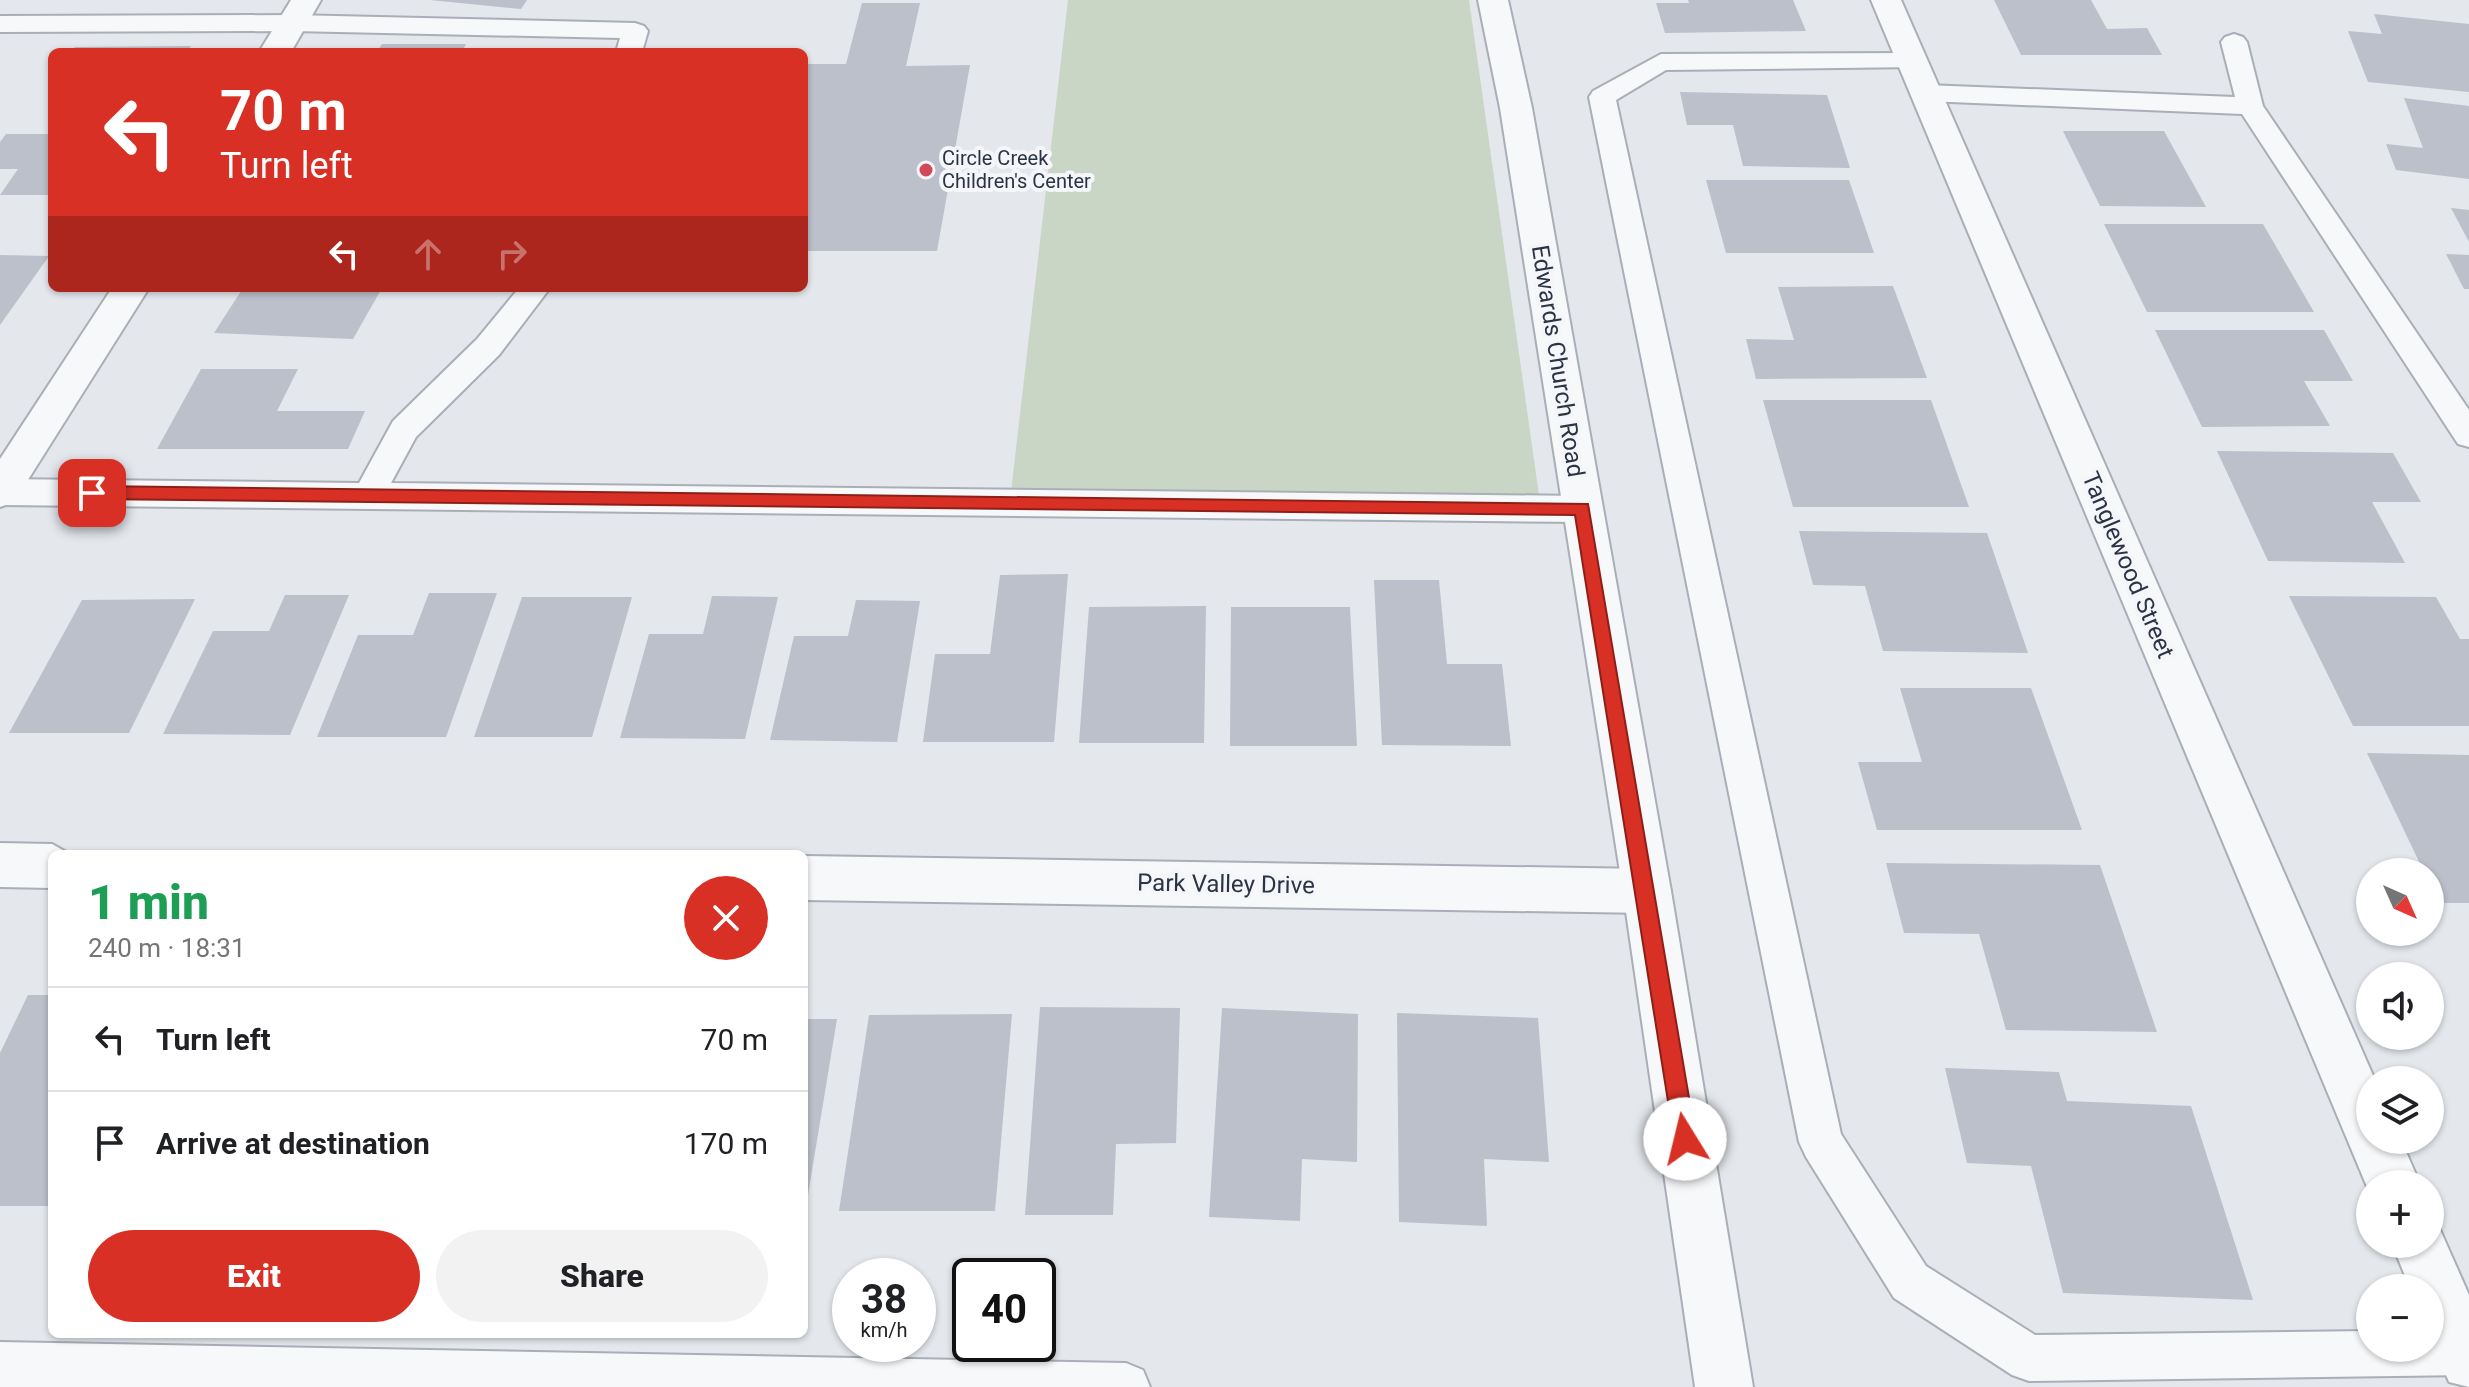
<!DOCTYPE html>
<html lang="en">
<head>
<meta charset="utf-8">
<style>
  :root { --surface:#fff; --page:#f2f2f2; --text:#202124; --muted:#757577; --line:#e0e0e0; --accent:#d93025 }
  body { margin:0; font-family:Roboto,sans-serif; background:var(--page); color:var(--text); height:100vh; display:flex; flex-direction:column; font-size:30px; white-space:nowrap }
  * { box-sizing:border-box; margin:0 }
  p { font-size:26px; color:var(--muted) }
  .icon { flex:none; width:44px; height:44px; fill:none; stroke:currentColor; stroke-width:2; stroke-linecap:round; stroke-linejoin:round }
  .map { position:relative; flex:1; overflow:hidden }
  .panel { position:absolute; left:48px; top:850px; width:760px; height:488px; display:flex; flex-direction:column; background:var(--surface); border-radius:12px; box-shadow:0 2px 6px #0004 }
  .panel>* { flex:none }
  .hud { position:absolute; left:48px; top:48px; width:760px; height:244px; border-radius:12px; box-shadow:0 2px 6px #0004; background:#d93025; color:#fff; overflow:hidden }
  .needle { width:52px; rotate:135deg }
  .fabs { position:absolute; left:2356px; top:858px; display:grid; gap:16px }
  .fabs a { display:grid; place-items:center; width:88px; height:88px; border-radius:50%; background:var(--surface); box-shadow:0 2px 6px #0004; font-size:40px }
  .speed { position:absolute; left:832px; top:1258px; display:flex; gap:16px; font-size:40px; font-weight:700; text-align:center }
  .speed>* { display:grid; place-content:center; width:104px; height:104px; border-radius:50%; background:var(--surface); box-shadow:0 2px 6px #0004; line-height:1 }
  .speed small { font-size:20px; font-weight:400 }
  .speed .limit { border:4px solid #111; border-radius:12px; background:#fff; color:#111 }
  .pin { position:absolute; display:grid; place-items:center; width:68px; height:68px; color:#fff; margin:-34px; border-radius:16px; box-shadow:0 4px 12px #0006 }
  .me { position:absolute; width:88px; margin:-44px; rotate:351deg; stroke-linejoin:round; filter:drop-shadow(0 0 6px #0008) }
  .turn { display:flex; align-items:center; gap:28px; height:168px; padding:0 40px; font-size:36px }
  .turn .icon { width:104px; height:104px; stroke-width:2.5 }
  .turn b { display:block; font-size:56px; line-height:68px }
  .lanes { display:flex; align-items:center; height:76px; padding:0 40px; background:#0003; justify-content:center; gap:40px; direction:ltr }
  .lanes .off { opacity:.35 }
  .round { display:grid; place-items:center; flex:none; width:84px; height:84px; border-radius:42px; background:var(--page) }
  .headline { display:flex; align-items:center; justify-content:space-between; height:136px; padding:0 40px }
  h1 { font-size:48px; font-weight:800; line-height:60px; color:#1e9e55 }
  .primary-button { display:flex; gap:16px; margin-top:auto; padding:16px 40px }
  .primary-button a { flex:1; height:92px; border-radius:48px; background:var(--accent); color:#fff; font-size:32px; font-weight:800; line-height:92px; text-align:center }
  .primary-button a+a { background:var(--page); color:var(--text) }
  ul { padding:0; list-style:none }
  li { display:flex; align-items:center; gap:24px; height:104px; padding:0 40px; border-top:2px solid var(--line) }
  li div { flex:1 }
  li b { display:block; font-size:30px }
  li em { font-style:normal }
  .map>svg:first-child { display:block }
</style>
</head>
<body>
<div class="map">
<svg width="2469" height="1387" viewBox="0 0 2469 1387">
  <rect width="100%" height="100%" fill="#e4e7ec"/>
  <path fill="#c9d6c5" d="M 1068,0 L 1469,0 L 1539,495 L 1011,492 Z"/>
  <g fill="#bbc0ca">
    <path d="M 430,0 L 527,0 L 521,9 Z"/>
    <path d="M 1688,0 L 1793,0 L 1806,31 L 1665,33 L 1656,3 L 1689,3 Z"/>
    <path d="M 1994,0 L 2091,0 L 2107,29 L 2147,28 L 2162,55 L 2021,55 Z"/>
    <path d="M 862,3 L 920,3 L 906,66 L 970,65 L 937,251 L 804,251 L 804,64 L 846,64 Z"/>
    <path d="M 2374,14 L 2469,24 L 2469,92 L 2368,82 L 2348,31 L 2382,34 Z"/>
    <path d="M 382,44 L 466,44 L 462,52 L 377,52 Z"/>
    <path d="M 191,46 L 187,52 L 71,52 L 75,47 Z"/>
    <path d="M 1680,92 L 1827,95 L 1850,168 L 1743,166 L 1733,125 L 1687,125 Z"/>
    <path d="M 2404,98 L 2469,106 L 2469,179 L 2396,170 L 2386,144 L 2423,148 Z"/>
    <path d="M 2063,131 L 2164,131 L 2206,207 L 2100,206 Z"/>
    <path d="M 6,134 L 52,134 L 52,195 L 0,195 L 18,169 L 0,169 L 0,142 Z"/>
    <path d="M 1706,180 L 1849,180 L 1874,253 L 1726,253 Z"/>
    <path d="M 2451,208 L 2469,210 L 2469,242 Z"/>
    <path d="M 2104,224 L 2263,224 L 2314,312 L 2147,312 Z"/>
    <path d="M 2446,254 L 2469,255 L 2469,289 L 2464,289 Z"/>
    <path d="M 0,255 L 49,256 L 0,325 Z"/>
    <path d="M 1893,286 L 1927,378 L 1756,379 L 1746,339 L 1794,340 L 1778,287 Z"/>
    <path d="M 243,288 L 382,288 L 353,339 L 214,333 Z"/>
    <path d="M 2155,330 L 2324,330 L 2353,381 L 2304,381 L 2330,426 L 2202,427 Z"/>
    <path d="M 201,369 L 298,369 L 277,411 L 365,411 L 348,449 L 157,449 Z"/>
    <path d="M 1763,400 L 1931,400 L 1969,507 L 1793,507 Z"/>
    <path d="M 2217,451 L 2393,453 L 2421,502 L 2372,502 L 2405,563 L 2268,561 Z"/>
    <path d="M 1799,531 L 1987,533 L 2028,653 L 1883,651 L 1865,586 L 1813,585 Z"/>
    <path d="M 1068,574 L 1054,742 L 923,742 L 935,654 L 990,654 L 1000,575 Z"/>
    <path d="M 1374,580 L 1439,580 L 1447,664 L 1502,664 L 1511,746 L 1382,745 Z"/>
    <path d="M 429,593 L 497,593 L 446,737 L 317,737 L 358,635 L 413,635 Z"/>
    <path d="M 285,595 L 349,595 L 290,735 L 163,734 L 213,631 L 269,631 Z"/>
    <path d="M 712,596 L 778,597 L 745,739 L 620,738 L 649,634 L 703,634 Z"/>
    <path d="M 2289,596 L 2436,597 L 2460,639 L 2469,639 L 2469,726 L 2353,726 Z"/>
    <path d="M 522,597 L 632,597 L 592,737 L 474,737 Z"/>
    <path d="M 195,599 L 129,733 L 9,733 L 82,600 Z"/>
    <path d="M 856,600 L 920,601 L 897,742 L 770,740 L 794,636 L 848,636 Z"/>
    <path d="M 1206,606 L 1204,743 L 1079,743 L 1089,607 Z"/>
    <path d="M 1231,607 L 1350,607 L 1357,746 L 1230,746 Z"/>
    <path d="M 1900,688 L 2031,688 L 2082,830 L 1877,830 L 1858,762 L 1922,762 Z"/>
    <path d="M 2367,753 L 2469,755 L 2469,903 L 2438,903 L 2430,885 L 2430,872 L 2424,872 Z"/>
    <path d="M 1886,863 L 2100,865 L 2157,1032 L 2006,1030 L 1979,934 L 1904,933 Z"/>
    <path d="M 28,995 L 52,995 L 52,1206 L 0,1206 L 0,1053 Z"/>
    <path d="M 1040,1007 L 1180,1008 L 1176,1143 L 1116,1144 L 1113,1215 L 1025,1215 Z"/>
    <path d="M 1222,1008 L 1358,1014 L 1357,1162 L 1302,1159 L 1300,1221 L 1209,1217 Z"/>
    <path d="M 1397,1013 L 1538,1018 L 1549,1162 L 1484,1159 L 1487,1226 L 1399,1222 Z"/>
    <path d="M 1012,1014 L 995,1211 L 839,1211 L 869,1015 Z"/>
    <path d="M 804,1019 L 837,1019 L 806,1207 L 804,1207 Z"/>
    <path d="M 1945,1068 L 2059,1072 L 2067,1101 L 2191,1106 L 2253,1300 L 2063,1293 L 2031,1166 L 1967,1163 Z"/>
  </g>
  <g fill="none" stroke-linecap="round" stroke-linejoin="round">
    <g stroke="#a9aeb7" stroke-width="4">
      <g id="service">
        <path d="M 292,15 L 635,23 L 644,26 L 648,31 L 642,52 L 616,52 L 620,38 L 292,31 L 0,32 L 0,16 Z"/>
        <path d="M 2234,34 L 2243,37 L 2247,42 L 2263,106 L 2469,410 L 2469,447 L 2458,444 L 2242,114 L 1926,101 L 1917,99 L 1913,93 L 1917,87 L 1926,85 L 2235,97 L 2221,42 L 2225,37 Z"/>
        <path d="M 1912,53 L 1921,55 L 1925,61 L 1921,67 L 1666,70 L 1616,100 L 1841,1134 L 1926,1266 L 2035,1335 L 2370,1331 L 2370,1348 L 2430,1348 L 2430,1330 L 2465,1330 L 2469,1331 L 2469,1375 L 2029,1381 L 2012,1375 L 1894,1298 L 1806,1157 L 1799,1142 L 1589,97 L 1593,91 L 1661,54 Z"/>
        <path d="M 519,288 L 550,288 L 499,355 L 416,437 L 391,483 L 1582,496 L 1594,500 L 1599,509 L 1594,518 L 1582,522 L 0,505 L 0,479 L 359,483 L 393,421 L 477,339 Z"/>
        <path d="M 0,1342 L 1126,1363 L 1143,1370 L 1150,1387 L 0,1387 Z"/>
      </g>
    </g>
    <g stroke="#a9aeb7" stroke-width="4">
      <g id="minor">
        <path d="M 291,0 L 321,0 L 291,52 L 259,52 Z"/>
        <path d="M 1871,0 L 1901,0 L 2375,1080 L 2370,1080 L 2370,1140 L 2401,1140 L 2420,1184 L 2370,1184 L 2370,1194 Z"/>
        <path d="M 112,288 L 149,288 L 14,502 L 0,507 L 0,459 Z"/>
        <path d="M 0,843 L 52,844 L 70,854 L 52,854 L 52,888 L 0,887 Z"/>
        <path d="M 804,856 L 1647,869 L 1664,875 L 1671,891 L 1664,907 L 1647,913 L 804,900 Z"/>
        <path d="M 2430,1221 L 2438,1225 L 2469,1295 L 2469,1387 L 2449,1382 L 2430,1337 L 2430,1288 L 2410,1288 L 2392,1244 L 2430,1244 Z"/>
      </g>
    </g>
    <g stroke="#a9aeb7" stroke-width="4">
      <path id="tertiary" d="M 1478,0 L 1508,0 L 1532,108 L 1671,891 L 1753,1387 L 1695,1387 L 1623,891 L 1500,108 Z"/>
    </g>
    <use href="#service" fill="#f7f8fa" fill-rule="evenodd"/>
    <use href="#minor" fill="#f7f8fa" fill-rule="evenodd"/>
    <use href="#tertiary" fill="#f7f8fa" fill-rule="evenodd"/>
  </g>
  <path fill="#d93025" stroke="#8d1f18" stroke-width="2" d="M 92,486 L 1588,504 L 1696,1139 L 1693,1147 L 1685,1150 L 1678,1147 L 1674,1139 L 1575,515 L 92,499 L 84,493 Z"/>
  <circle fill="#d1495b" stroke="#f4f6f9" stroke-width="3" cx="926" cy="170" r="8"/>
  <g text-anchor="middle" stroke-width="8" stroke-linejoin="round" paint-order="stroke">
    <g font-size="20" fill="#2b3445" stroke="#f4f6f9" text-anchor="start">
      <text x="942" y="165">Circle Creek<tspan x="942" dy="23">Children's Center</tspan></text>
    </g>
    <g font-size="24" fill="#2b3445" stroke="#f4f6f9">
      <text transform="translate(1558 361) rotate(81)" y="8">Edwards Church Road</text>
      <text transform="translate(2128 565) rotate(67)" y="8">Tanglewood Street</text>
      <text transform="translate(1226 884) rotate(1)" y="8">Park Valley Drive</text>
    </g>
  </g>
</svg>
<div class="fabs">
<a><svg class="needle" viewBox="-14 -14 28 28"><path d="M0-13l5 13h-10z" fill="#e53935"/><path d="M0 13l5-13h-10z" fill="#757577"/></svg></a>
<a><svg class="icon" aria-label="sound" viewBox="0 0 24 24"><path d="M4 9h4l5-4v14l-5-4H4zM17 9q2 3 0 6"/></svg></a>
<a><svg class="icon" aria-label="layers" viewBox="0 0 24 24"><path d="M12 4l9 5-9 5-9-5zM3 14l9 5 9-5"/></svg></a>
<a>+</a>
<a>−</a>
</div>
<div class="speed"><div>38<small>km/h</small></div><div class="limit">40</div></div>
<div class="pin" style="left:92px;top:493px;background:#d93025"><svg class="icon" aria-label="arrive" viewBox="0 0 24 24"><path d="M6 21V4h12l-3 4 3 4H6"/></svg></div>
<svg class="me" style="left:1685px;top:1139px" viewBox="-20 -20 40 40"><circle r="19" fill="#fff"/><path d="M0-13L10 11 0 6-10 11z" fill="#d93025"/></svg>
<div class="hud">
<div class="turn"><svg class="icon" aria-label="left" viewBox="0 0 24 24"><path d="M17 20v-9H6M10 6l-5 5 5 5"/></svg><div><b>70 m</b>Turn left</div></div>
<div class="lanes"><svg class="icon" aria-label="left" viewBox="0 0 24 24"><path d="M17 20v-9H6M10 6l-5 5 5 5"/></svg><svg class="icon off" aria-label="ahead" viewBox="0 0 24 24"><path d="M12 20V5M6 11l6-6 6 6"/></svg><svg class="icon off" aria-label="right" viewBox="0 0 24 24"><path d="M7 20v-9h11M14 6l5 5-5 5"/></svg></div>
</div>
<section class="panel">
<div class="headline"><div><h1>1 min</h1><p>240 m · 18:31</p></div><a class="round" style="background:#d93025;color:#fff"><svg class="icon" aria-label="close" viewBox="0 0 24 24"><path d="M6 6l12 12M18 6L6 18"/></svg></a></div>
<ul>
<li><svg class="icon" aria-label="left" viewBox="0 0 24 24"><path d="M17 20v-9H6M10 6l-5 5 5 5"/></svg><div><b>Turn left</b></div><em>70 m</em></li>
<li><svg class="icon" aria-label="arrive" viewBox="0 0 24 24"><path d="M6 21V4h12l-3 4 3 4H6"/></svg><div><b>Arrive at destination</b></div><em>170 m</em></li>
</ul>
<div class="primary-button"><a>Exit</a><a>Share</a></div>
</section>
</div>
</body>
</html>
